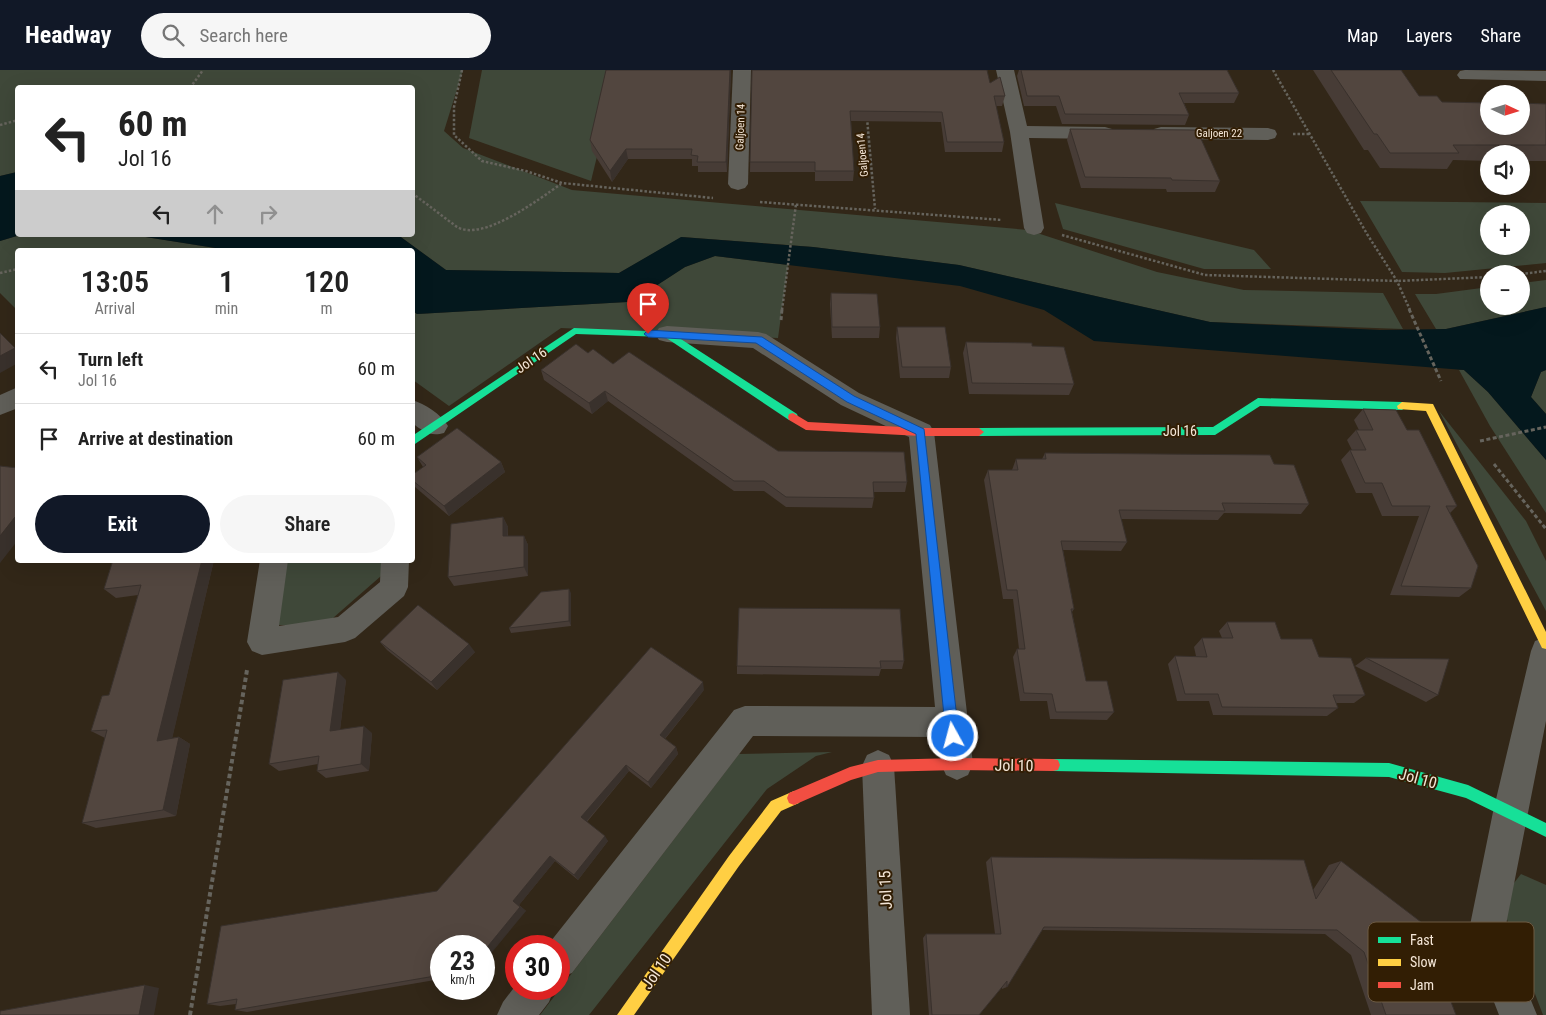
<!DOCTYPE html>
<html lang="en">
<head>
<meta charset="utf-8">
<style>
  :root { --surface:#fff; --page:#f6f6f6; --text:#222; --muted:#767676; --line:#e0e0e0; --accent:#111827 }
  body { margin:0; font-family:"Roboto Condensed",sans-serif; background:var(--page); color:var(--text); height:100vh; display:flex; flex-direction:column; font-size:19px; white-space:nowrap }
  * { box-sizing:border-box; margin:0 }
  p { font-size:16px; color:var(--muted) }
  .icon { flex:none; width:28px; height:28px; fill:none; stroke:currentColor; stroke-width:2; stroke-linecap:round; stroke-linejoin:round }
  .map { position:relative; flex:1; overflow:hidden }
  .sheet { position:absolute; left:15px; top:178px; width:400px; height:315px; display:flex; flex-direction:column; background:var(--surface); border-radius:5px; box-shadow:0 5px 20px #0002 }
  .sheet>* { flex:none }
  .top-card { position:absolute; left:15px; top:15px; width:400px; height:152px; border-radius:5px; box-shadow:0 5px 20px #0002; background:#fff; color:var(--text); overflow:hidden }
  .needle { width:32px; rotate:94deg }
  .fabs { position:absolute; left:1480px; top:15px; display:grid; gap:10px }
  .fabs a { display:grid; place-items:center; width:50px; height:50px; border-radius:50%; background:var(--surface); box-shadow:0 5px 20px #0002; font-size:25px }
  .speed { position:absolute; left:430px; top:865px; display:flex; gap:10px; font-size:25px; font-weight:700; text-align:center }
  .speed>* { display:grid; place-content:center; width:65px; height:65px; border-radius:50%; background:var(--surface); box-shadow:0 5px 20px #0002; line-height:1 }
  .speed small { font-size:12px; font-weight:400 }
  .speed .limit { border:8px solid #d22; background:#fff; color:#111 }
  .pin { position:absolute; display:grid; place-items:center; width:42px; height:42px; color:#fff; margin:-51px -21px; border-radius:50% 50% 50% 0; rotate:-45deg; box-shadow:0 0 5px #0007 }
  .pin .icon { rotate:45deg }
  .me { position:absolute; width:55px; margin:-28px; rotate:353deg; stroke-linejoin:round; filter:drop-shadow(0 0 4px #0008) }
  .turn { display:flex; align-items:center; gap:18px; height:105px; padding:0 20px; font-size:22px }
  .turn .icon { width:65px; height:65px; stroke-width:2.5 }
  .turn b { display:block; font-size:35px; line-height:42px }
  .lanes { display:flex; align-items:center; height:48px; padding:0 20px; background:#0003; justify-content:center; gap:25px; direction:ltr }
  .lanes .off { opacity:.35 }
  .eta { display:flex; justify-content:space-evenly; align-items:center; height:85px; text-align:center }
  .eta b { font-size:30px; font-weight:600; line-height:35px }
  .cta { display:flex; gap:10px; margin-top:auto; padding:10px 20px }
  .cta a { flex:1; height:58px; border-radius:30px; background:var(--accent); color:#fff; font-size:20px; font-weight:600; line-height:58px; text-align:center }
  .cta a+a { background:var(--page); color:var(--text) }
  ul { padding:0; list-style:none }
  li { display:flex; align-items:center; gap:15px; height:70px; padding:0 20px; border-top:1px solid var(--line) }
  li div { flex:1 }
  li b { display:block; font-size:19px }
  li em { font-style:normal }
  header { display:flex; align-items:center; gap:30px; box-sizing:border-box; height:70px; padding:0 25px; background:var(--accent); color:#fff }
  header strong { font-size:24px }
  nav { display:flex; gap:28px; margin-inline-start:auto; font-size:18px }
  .search { width:350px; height:45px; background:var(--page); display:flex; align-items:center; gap:12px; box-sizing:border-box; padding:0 18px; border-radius:28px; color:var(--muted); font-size:19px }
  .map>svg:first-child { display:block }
</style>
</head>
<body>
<header>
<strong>Headway</strong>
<div class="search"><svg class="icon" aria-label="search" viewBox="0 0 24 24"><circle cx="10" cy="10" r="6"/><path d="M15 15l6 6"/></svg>Search here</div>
<nav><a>Map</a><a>Layers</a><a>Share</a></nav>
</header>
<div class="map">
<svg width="1546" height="945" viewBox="0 0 1546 945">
  <rect width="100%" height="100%" fill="#322718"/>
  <g fill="#3f4839" fill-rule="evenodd">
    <path d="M 0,0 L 463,0 L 444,61 L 463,78 L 572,120 L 1028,160 L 1157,202 L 1244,220 L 1383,223 L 1403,259 L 1210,252 L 959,195 L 813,177 L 682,167 L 619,203 L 446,200 L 398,165 L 412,165 L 412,18 L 18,18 L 17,102 L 0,106 Z"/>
    <path d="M 482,0 L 618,0 L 591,111 L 469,68 Z"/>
    <path d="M 1360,131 L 1546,133 L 1546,193 L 1445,203 L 1402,202 ZM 1489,144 L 1521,144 L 1521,176 L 1489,176 Z"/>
    <path d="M 1055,133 L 1254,180 L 1271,199 L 1204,199 L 1063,159 Z"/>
    <path d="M 20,165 L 133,165 L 228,180 L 18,180 L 17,240 L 0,223 L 0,171 Z"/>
    <path d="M 715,186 L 788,195 L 778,268 L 561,258 L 449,336 L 413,310 L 412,241 L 417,244 L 627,232 L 645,223 L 685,197 Z"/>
    <path d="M 1546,210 L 1546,237 L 1446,259 L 1436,259 L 1415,224 L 1436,224 L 1489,217 L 1489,236 L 1521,236 L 1521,213 Z"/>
    <path d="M 1459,300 L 1464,300 L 1488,322 L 1546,390 L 1546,443 L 1490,356 Z"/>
    <path d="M 1546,300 L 1546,344 L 1531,327 L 1541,302 Z"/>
    <path d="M 1439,341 L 1526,451 L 1546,491 L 1546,541 Z"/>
    <path d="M 280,490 L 383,490 L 381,506 L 325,555 L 268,555 Z"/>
    <path d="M 832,682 L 816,686 L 767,719 L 589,945 L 540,945 L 739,684 Z"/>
    <path d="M 1521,804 L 1546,815 L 1546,945 L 1543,945 L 1500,831 Z"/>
  </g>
  <g fill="#04181d">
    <path d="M 17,102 L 18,165 L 20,165 L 0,171 L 0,106 Z"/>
    <path d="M 133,165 L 398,165 L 446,200 L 619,203 L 681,167 L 813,177 L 959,195 L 1210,252 L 1380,260 L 1446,259 L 1546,237 L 1546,300 L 1541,302 L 1531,327 L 1546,344 L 1546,390 L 1488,322 L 1464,300 L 1094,271 L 1044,240 L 960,216 L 715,186 L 685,197 L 645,223 L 627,232 L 417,244 L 413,241 L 412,180 L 228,180 Z"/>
  </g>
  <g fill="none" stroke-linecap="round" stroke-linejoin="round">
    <g stroke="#66645d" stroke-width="2.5" stroke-dasharray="2.5 2" stroke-linecap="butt">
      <path d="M 462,0 L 454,37 L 454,65 L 482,91 L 526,101 L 562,113 L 713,128"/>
      <path d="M 1273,0 L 1367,164 L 1397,211 L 1410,240"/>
      <path d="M 190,18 L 203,0"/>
      <path d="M 867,48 L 875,139"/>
      <path d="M 0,55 L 18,50"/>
      <path d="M 1293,64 L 1310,64"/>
      <path d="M 412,123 L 457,157 C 483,172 539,129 561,114"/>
      <path d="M 760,132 L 1002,150"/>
      <path d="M 1062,165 L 1205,205 L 1397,211 L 1489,207"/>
      <path d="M 0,203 L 18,199"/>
      <path d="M 1521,204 L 1546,201"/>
      <path d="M 782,240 L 796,134"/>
    </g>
    <g stroke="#66645d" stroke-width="3" stroke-dasharray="4 2.5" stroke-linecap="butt">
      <path d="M 1409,239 L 1441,311"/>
      <path d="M 781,250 L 782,239"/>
      <path d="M 1480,371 L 1546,357"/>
      <path d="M 1494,394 L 1546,459"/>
    </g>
    <path stroke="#66645d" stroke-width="4" stroke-dasharray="4.5 3" stroke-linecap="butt" d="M 190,945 L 247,600"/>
    <g fill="#605f59" fill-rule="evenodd">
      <path d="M 733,0 L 751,0 L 748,114 L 745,118 L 738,120 L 731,118 L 728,114 Z"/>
      <path d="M 996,0 L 1014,0 L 1027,56 L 1105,57 L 1112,59 L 1114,63 L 1112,67 L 1105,69 L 1029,68 L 1044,158 L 1041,163 L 1034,165 L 1027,163 L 1024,158 L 1010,62 Z"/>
      <path d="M 1465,0 L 1546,1 L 1546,11 L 1460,9 L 1457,5 L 1460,1 Z"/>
      <path d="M 1161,57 L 1268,58 L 1275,60 L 1277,64 L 1275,68 L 1268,70 L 1161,69 L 1154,67 L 1152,63 L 1154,59 Z"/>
      <path d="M 667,256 L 758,262 L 766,264 L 859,323 L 930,355 L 934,362 L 973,694 L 968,705 L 957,710 L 946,705 L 941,694 L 938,667 L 753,666 L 572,903 L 559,908 L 559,876 L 547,876 L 734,640 L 745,636 L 935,637 L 909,367 L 841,335 L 753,278 L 667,272 L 659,270 L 655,264 L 659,258 Z"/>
      <path d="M 18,317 L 18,338 L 0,345 L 0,325 Z"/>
      <path d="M 412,330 C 425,334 441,344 448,356 L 444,363 C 430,367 423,361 412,353 Z"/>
      <path d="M 260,490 L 288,490 L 279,556 L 338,547 L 380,512 L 381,490 L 409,490 L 408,517 L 404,526 L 355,568 L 345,572 L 262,585 L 252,581 L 247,572 Z"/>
      <path d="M 1546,567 L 1546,651 L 1504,865 L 1537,945 L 1499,945 L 1468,865 L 1493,742 L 1531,581 L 1535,571 Z"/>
      <path d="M 878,680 L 889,685 L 894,696 L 910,945 L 872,945 L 862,696 L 867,685 Z"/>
      <path d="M 516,915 L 516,919 L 554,919 L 549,932 L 539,945 L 497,945 L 503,932 Z"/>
    </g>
    <g fill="#16e098" fill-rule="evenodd">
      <path d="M 574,258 L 670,262 L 797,344 L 798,347 L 797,350 L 789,350 L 665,267 L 576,264 L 412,376 L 412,366 Z"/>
      <path d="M 1258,328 L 1402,332 L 1407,336 L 1402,340 L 1260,336 L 1215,365 L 979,366 L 974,362 L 979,358 L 1213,357 Z"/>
      <path d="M 1053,689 L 1389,693 L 1468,715 L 1546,753 L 1546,767 L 1466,728 L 1389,707 L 1053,701 L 1048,700 L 1046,695 L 1048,690 Z"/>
    </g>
    <g fill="#ffcf43" fill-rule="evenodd">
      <path d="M 1402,332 L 1433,334 L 1546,562 L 1546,579 L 1542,578 L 1426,341 L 1398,339 L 1397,336 Z"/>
      <path d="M 794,721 L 799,723 L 801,728 L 799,733 L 781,741 L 739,796 L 634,945 L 617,945 L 729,786 L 771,731 Z"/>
    </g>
    <g fill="#f24e42" fill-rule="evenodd">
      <path d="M 793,343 L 808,352 L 921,358 L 979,358 L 984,362 L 979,366 L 921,366 L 806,360 L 789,350 L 788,347 L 789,344 Z"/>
      <path d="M 957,688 L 1053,689 L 1058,690 L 1060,695 L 1058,700 L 1053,701 L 957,700 L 878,702 L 851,710 L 794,735 L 789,733 L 787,728 L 789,723 L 850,697 L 878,690 Z"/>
    </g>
  </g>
  <g fill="#473c36">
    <path d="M 606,0 L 731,0 L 727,102 L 698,102 L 698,96 L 692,96 L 692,89 L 628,89 L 612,112 L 592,81 L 590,70 Z"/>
    <path d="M 752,0 L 990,13 L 1005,26 L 1002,36 L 996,36 L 1004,72 L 1002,82 L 945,82 L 941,52 L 851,51 L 854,101 L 853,111 L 815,111 L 815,102 L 750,102 Z"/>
    <path d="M 1019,0 L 1227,0 L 1239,23 L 1234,33 L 1184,33 L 1189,45 L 1185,55 L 1062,54 L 1056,36 L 1024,36 L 1017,6 Z"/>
    <path d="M 1313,0 L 1401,0 L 1419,26 L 1442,32 L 1546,34 L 1546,91 L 1521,91 L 1521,84 L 1489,84 L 1489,91 L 1453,90 L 1447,99 L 1380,98 L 1368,80 L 1364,80 Z"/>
    <path d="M 1070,59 L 1220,111 L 1215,122 L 1167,122 L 1166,119 L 1081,118 L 1067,70 Z"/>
    <path d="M 831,223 L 880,257 L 879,268 L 832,268 L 830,234 Z"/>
    <path d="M 897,257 L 951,297 L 949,308 L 900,308 L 896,268 Z"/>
    <path d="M 966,272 L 1032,276 L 1074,314 L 1069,325 L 969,324 L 963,283 Z"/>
    <path d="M 588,283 L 613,294 L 778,381 L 907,412 L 905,422 L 873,422 L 874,428 L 872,438 L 786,437 L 764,421 L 734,421 L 608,331 L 592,344 L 544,310 L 541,300 Z"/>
    <path d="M 1363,339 L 1407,360 L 1457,436 L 1450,443 L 1471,518 L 1459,527 L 1390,525 L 1419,446 L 1382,446 L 1372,423 L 1356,423 L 1341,390 L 1350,380 L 1352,380 L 1347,370 L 1356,360 L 1359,360 L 1354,350 Z"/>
    <path d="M 1045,383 L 1274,394 L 1309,434 L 1301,444 L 1224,443 L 1218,450 L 1121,449 L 1127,472 L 1121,481 L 1063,480 L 1074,539 L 1072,542 L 1086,611 L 1114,642 L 1107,650 L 1050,649 L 1047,631 L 1020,631 L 1013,587 L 1017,579 L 1019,579 L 1013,529 L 1003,529 L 984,410 L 988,400 L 1012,400 L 1016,389 L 1042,389 Z"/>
    <path d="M 417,387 L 501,392 L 505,402 L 449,446 L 415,417 L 412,413 L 412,405 L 423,397 Z"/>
    <path d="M 503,447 L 508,457 L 508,466 L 524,466 L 528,475 L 528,506 L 454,516 L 448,507 Z"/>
    <path d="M 113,490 L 214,490 L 172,668 L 179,667 L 190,674 L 176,746 L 96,758 L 82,753 L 105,668 L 91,661 L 109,625 L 138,525 L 116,528 L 104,519 Z"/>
    <path d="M 571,523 L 571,556 L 511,563 L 509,558 Z"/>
    <path d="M 739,538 L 904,591 L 902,599 L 881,599 L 879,606 L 737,604 L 737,596 Z"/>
    <path d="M 1227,552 L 1281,569 L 1319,587 L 1365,625 L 1354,633 L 1336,633 L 1338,638 L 1327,646 L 1213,645 L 1209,631 L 1177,631 L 1168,594 L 1175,586 L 1196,586 L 1194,577 L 1202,568 L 1222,568 L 1219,561 Z"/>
    <path d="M 380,572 L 475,582 L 437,620 L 387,580 Z"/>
    <path d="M 1366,588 L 1438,625 L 1426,632 L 1355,596 Z"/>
    <path d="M 346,610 L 340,660 L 372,663 L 369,701 L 326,708 L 317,701 L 318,694 L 279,701 L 269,694 Z"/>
    <path d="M 704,620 L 665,669 L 676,677 L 678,684 L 651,718 L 629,701 L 587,752 L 608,771 L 578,810 L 555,791 L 519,835 L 526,841 L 441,876 L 441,909 L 247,942 L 235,940 L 236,934 L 220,936 L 207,934 L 437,821 Z"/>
    <path d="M 991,787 L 1313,820 L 1329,795 L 1341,791 L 1396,895 L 1456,945 L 1371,945 L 1351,885 L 1325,864 L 1042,860 L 1007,917 L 1002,919 L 1002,917 L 979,945 L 929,945 L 923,868 L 926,864 L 995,864 L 986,792 Z"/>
  </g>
  <g fill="#39312c">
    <path d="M 730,0 L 731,0 L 727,102 L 726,92 Z"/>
    <path d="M 626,79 L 628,89 L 612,112 L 610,101 Z"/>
    <path d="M 0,263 L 18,281 L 18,293 L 0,303 Z"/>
    <path d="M 605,321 L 608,331 L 592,344 L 589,333 Z"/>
    <path d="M 501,392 L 505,402 L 449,446 L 444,436 Z"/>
    <path d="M 15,447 L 18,449 L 18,470 L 0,493 L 0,466 Z"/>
    <path d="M 503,447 L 508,457 L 507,475 L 503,466 Z"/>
    <path d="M 524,466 L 528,475 L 528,506 L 524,497 Z"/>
    <path d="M 202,490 L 214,490 L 170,678 L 157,671 Z"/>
    <path d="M 569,519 L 571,523 L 571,556 L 569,551 Z"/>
    <path d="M 469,574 L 475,582 L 437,620 L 431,612 Z"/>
    <path d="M 338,602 L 346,610 L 339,668 L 330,661 Z"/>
    <path d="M 703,612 L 704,620 L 662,672 L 660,665 Z"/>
    <path d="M 364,656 L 372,663 L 369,701 L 361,694 Z"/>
    <path d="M 179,667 L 190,674 L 176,746 L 163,740 Z"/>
    <path d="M 676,677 L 678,684 L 651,718 L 648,712 Z"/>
    <path d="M 626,695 L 629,701 L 585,753 L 581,747 Z"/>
    <path d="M 605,766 L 608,771 L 578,810 L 574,805 Z"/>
    <path d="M 550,786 L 555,791 L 519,835 L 526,841 L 484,892 L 484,881 L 513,831 Z"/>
    <path d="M 145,915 L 159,918 L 154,945 L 139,945 Z"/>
  </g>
  <g fill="#52463f" stroke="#39312c">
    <path d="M 606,0 L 730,0 L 726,92 L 697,92 L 698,86 L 691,85 L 692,79 L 626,79 L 610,101 L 590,70 Z"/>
    <path d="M 752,0 L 987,0 L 990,13 L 1000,7 L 1005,26 L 994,26 L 1004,72 L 947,72 L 942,42 L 850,41 L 854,101 L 815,101 L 815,92 L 750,92 Z"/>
    <path d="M 1021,0 L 1227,0 L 1239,23 L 1179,23 L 1189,45 L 1065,44 L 1059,26 L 1027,26 Z"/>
    <path d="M 1331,0 L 1401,0 L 1419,26 L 1437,26 L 1442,32 L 1489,33 L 1489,56 L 1521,56 L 1521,33 L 1546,34 L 1546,75 L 1453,75 L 1459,83 L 1390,83 L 1377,64 L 1374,64 Z"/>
    <path d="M 1070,59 L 1197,60 L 1220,111 L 1172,110 L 1171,108 L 1085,107 Z"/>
    <path d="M 831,223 L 877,224 L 880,257 L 832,257 Z"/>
    <path d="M 897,257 L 945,257 L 951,297 L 902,297 Z"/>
    <path d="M 0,263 L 15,278 L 0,286 Z"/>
    <path d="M 966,272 L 1032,273 L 1032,276 L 1064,277 L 1074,314 L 972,313 Z"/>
    <path d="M 576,274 L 588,283 L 593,279 L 613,294 L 629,282 L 778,381 L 904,382 L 907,412 L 873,412 L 874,428 L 786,427 L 764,411 L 734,411 L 605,321 L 589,333 L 541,300 Z"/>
    <path d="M 1363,339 L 1396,340 L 1407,360 L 1419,360 L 1457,436 L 1446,436 L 1478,496 L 1471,518 L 1401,516 L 1430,436 L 1392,436 L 1382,413 L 1365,413 L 1350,380 L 1366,380 L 1356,360 L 1373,360 Z"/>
    <path d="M 457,358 L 501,392 L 444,436 L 412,410 L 412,405 L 426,395 L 417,387 Z"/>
    <path d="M 1045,383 L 1270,385 L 1274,394 L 1294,395 L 1309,434 L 1222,433 L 1225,441 L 1119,440 L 1127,472 L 1061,471 L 1074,539 L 1071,539 L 1086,611 L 1107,611 L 1114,642 L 1056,642 L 1052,624 L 1024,623 L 1017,579 L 1025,579 L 1017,520 L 1007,520 L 988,400 L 1018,400 L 1016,389 L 1046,389 Z"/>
    <path d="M 0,396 L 18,398 L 18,447 L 15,447 L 0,466 Z"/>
    <path d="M 503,447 L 503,466 L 524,466 L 524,497 L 448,507 L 451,454 Z"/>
    <path d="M 113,490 L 202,490 L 157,671 L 179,667 L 163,740 L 82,753 L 107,660 L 91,661 L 102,626 L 109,625 L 141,515 L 104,519 Z"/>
    <path d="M 569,519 L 569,551 L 509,558 L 541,522 Z"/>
    <path d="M 418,535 L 469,574 L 431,612 L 380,572 Z"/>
    <path d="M 739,538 L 900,539 L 904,591 L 880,591 L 881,598 L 737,596 Z"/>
    <path d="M 1227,552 L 1275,552 L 1281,569 L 1312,569 L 1319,587 L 1351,588 L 1365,625 L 1333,625 L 1338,638 L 1222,637 L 1218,624 L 1185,624 L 1175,586 L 1207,587 L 1202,568 L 1233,568 Z"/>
    <path d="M 651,577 L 703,612 L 660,665 L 676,677 L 648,712 L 626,695 L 581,747 L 605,766 L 574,805 L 550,786 L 513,831 L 520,837 L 484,881 L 484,876 L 441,876 L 441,905 L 235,940 L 237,929 L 207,934 L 221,856 L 437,821 Z"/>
    <path d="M 1366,588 L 1449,589 L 1438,625 Z"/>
    <path d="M 338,602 L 330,661 L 364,656 L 361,694 L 317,701 L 319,686 L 269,694 L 283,610 Z"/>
    <path d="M 991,787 L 1304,790 L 1316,829 L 1341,791 L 1421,852 L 1396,895 L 1437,895 L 1456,945 L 1386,945 L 1364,882 L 1337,860 L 1044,857 L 1007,917 L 1007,911 L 979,945 L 932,945 L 926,864 L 1001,864 Z"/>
    <path d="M 145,915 L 139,945 L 0,945 L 0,941 Z"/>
  </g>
  <path fill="#1a73e8" stroke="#114b97" d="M 648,260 L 762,267 L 854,326 L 924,359 L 959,666 L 957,671 L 953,673 L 948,671 L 946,666 L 916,364 L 847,332 L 756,273 L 648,267 L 644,264 Z"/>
  <g text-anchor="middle" stroke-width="4" stroke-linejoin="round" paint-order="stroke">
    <g font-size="11" fill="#f4e6d7" stroke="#321e04">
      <text transform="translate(740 57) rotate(-88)" y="4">Galjoen 14</text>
      <text x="1219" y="67">Galjoen 22</text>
      <text transform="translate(862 85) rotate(-95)" y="4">Galjoen14</text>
    </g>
    <g font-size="14" fill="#f4e6d7" stroke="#321e04">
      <text transform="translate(531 290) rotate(-34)" y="5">Jol 16</text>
      <text x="1180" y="366">Jol 16</text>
    </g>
    <g font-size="16" fill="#f4e6d7" stroke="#321e04">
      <text transform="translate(1014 695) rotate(1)" y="6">Jol 10</text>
      <text transform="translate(1418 708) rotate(15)" y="6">Jol 10</text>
      <text transform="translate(885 820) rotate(-93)" y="6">Jol 15</text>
      <text transform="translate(656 901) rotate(-55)" y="6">Jol 10</text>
    </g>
  </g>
  <rect x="1368" y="852" width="166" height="80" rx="8" fill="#321e04" stroke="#6c5a43" stroke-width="1"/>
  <rect x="1378" y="867" width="23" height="6" fill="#16e098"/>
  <rect x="1378" y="889" width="23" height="7" fill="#ffcf43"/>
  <rect x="1378" y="912" width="23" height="6" fill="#f24e42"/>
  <g font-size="14" fill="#f4e6d7">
    <text x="1410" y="875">Fast</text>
    <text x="1410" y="897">Slow</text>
    <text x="1410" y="920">Jam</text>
  </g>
</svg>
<div class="fabs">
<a><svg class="needle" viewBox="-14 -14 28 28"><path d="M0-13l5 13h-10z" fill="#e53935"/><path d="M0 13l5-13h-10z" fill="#767676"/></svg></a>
<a><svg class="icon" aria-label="sound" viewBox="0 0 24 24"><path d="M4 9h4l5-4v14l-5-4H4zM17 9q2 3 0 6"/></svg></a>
<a>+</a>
<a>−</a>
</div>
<div class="speed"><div>23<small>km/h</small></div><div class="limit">30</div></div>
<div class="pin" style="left:648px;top:264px;background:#d93025"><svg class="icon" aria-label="arrive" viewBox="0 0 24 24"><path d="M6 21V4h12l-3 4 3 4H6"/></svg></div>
<svg class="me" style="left:953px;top:666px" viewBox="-20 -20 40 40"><circle r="17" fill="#1a73e8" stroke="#fff" stroke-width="3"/><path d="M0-11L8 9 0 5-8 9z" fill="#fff"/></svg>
<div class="top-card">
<div class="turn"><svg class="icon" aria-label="left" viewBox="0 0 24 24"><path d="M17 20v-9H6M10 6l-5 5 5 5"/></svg><div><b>60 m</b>Jol 16</div></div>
<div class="lanes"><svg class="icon" aria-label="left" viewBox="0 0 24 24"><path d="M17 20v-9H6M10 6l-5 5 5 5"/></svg><svg class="icon off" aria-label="ahead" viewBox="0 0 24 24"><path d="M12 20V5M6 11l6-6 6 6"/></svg><svg class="icon off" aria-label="right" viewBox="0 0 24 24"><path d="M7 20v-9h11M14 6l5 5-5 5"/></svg></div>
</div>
<section class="sheet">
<div class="eta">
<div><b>13:05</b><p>Arrival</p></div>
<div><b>1</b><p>min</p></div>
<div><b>120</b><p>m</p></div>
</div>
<ul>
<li><svg class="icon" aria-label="left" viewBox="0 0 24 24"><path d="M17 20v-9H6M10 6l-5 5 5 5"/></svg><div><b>Turn left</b><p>Jol 16</p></div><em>60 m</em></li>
<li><svg class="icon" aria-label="arrive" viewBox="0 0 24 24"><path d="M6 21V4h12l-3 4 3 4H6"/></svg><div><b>Arrive at destination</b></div><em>60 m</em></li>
</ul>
<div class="cta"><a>Exit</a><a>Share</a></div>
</section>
</div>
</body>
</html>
